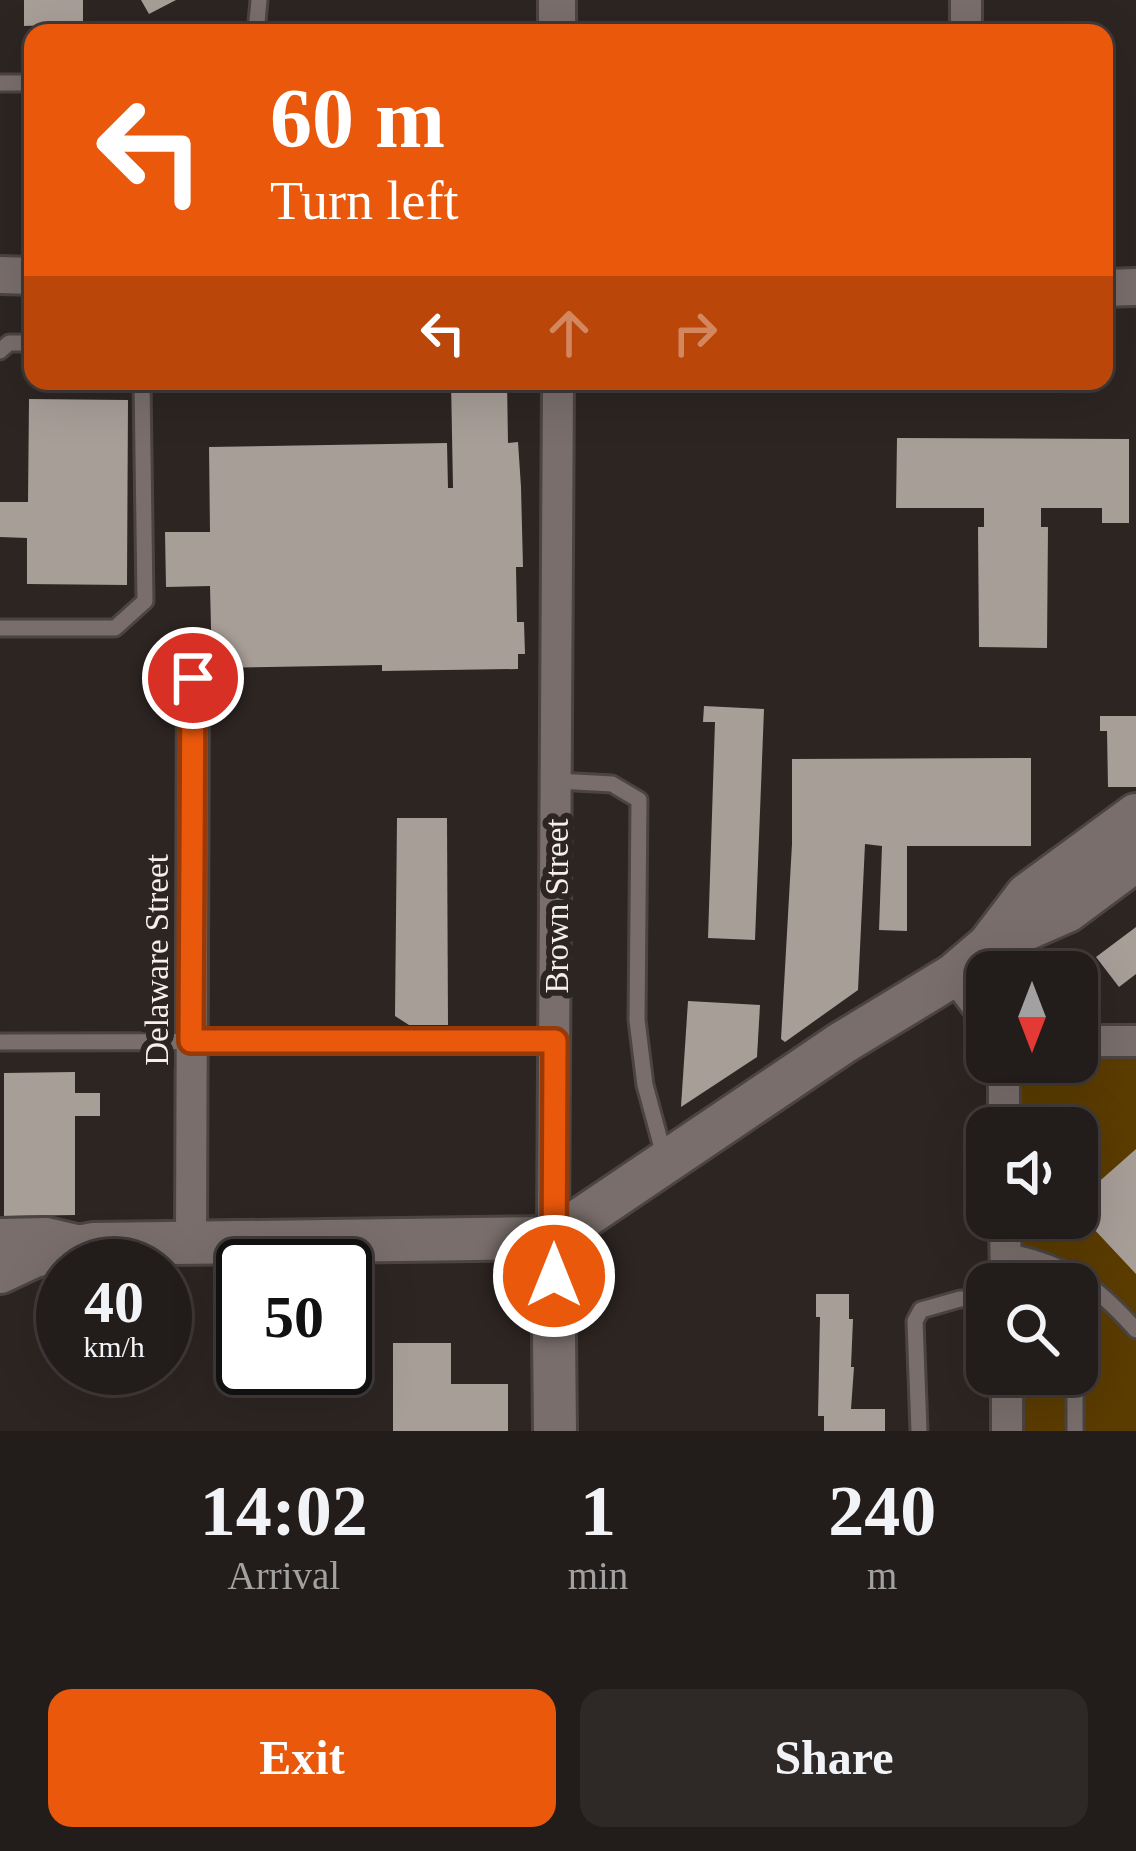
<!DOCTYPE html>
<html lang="en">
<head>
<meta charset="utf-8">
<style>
  :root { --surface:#221c1a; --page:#2e2927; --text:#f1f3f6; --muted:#a2a1a2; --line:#3f3a39; --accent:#ea580c }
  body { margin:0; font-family:"Times New Roman",serif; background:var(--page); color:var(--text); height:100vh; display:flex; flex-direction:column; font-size:45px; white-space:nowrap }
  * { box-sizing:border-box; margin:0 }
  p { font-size:39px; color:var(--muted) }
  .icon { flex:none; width:66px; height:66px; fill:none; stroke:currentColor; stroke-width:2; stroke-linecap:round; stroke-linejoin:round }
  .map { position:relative; height:1431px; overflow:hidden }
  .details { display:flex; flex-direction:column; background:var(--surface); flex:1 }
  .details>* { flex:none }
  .banner { position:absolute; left:24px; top:24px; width:1089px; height:366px; border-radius:24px; box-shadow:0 12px 48px #0002,0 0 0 3px var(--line); background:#ea580c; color:#fff; overflow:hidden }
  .needle { width:78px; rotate:180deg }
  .fabs { position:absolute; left:966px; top:951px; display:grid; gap:24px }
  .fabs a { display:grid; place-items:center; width:132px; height:132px; border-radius:24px; background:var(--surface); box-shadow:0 12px 48px #0002,0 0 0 3px var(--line); font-size:60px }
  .speed { position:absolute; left:36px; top:1239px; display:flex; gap:24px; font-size:60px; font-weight:700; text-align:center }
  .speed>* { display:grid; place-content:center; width:156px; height:156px; border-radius:50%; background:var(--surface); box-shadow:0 12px 48px #0002,0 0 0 3px var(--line); line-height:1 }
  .speed small { font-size:30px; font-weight:400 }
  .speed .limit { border:6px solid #111; border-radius:18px; background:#fff; color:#111 }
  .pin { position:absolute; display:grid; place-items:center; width:102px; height:102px; color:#fff; margin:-51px; border:6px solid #fff; border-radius:50%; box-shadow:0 3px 12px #0007 }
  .me { position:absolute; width:132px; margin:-66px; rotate:0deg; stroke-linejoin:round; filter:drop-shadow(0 0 9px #0008) }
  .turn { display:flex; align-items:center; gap:42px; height:252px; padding:0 48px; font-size:54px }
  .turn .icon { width:156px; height:156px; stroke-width:2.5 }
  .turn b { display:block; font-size:84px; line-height:102px }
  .lanes { display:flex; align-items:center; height:114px; padding:0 48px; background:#0003; justify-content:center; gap:60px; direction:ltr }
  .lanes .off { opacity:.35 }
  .eta { display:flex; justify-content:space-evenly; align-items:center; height:204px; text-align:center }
  .eta b { font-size:72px; font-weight:600; line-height:84px }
  .button { display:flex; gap:24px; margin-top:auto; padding:24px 48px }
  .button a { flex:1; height:138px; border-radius:24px; background:var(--accent); color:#fff; font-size:48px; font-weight:600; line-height:138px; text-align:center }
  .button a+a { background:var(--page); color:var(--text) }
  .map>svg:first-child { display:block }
</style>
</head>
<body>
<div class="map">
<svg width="1136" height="1431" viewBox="0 0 1136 1431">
  <rect width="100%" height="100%" fill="#2d2522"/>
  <path fill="#5b3c00" d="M 1077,1057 L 1136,1057 L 1136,1431 L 1016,1431 L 1016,1374 L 1077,1374 L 1077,1284 L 1016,1284 L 1016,1218 L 1077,1218 L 1077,1128 L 1016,1128 L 1016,1062 L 1077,1062 Z"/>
  <g fill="#a89e98">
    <path d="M 24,0 L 83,0 L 83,33 L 53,33 L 52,25 L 24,26 Z"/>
    <path d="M 141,0 L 176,0 L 149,14 Z"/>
    <path d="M 451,381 L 507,381 L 508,443 L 518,442 L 521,487 L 523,567 L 516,567 L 517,622 L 524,622 L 525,654 L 518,654 L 518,669 L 382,671 L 382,665 L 212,668 L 210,586 L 166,587 L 165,532 L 210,532 L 209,447 L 447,443 L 448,488 L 453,488 Z"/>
    <path d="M 29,399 L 128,400 L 127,585 L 27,584 L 27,538 L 0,537 L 0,502 L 28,502 Z"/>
    <path d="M 897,438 L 1129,439 L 1129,523 L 1102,523 L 1102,508 L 1041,508 L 1041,527 L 1048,527 L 1047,648 L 979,647 L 978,527 L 984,527 L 984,508 L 896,508 Z"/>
    <path d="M 704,706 L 764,709 L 755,940 L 708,938 L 715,722 L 703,722 Z"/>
    <path d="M 1100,716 L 1136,716 L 1136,787 L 1108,787 L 1107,731 L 1100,731 Z"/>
    <path d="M 1031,758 L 1031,846 L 907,846 L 907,931 L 879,930 L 882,846 L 865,844 L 858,990 L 785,1042 L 781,1039 L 792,844 L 792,759 Z"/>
    <path d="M 397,818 L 447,818 L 448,1025 L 409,1025 L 395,1016 Z"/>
    <path d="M 1136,927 L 1136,974 L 1119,987 L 1096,957 Z"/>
    <path d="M 688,1001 L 760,1005 L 757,1057 L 681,1107 Z"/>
    <path d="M 75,1072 L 75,1093 L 100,1093 L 100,1116 L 75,1116 L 75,1215 L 4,1216 L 4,1073 Z"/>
    <path d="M 1136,1149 L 1136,1274 L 1077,1211 L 1077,1201 Z"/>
    <path d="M 816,1294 L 849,1294 L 849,1319 L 853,1319 L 851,1367 L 854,1367 L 851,1409 L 885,1409 L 885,1431 L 824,1431 L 824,1416 L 818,1416 L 820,1317 L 816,1317 Z"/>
    <path d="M 393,1343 L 451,1343 L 451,1384 L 508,1384 L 508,1431 L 393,1431 Z"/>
  </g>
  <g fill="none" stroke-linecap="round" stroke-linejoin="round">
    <g stroke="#4b4442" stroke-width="21">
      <g id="service">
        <path d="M 256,33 L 259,0"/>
        <path d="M 0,83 L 33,83"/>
        <path d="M 0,351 L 9,343 L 33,343"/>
        <path d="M 0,628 L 115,628 L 145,601 L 142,381"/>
        <path d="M 557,781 L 612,784 L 639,800 L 637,1020 L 645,1085 L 665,1159"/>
        <path d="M 0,1042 L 555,1041"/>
        <path d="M 1005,1251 C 1065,1262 1095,1284 1136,1330"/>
        <path d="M 919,1431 L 915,1321 L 921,1310 L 960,1299 L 987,1298"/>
        <path d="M 1075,1431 L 1075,1374"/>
      </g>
    </g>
    <g stroke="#4b4442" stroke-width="36">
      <g id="minor">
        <path d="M 966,33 L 966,0"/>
        <path d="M 954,975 L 987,1019"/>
        <path d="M 1077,1041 L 1136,1041"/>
        <path d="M 1004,1062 L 1004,1128"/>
        <path d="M 1005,1218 L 1006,1284"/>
        <path d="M 0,1234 L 47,1233 L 81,1241"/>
        <path d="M 553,1238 L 558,381"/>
        <path d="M 191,1242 L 193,678"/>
        <path d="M 1007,1374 L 1007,1431"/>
      </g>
    </g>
    <g stroke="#4b4442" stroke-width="42">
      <g id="tertiary">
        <path d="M 557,0 L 557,33"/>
        <path d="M 0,275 L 33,276"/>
        <path d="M 1104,288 L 1136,287"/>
      </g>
    </g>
    <g stroke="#4b4442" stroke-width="48">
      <g id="secondary">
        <path d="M 996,942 L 1067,911 L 1136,860"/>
        <path d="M 553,1238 L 842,1043 L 954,975 L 989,945 L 1027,895 L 1136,815"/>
        <path d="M 553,1238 L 555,1431"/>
        <path d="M 0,1272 L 34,1256 L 93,1244 L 553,1238"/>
      </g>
    </g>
    <use href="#service" stroke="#796e6b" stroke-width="15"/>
    <use href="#minor" stroke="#796e6b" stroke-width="30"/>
    <use href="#tertiary" stroke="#796e6b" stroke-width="36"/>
    <use href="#secondary" stroke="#796e6b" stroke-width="42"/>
  </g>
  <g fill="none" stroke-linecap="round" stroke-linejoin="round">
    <g stroke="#983908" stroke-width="30">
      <path id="route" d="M 193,678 L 191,1041 L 555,1041 L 554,1276"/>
    </g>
    <use href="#route" stroke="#ea580c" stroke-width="21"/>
  </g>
  <g text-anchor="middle" stroke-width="12" stroke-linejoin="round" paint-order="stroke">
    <g font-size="33" fill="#f4eeec" stroke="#2d2522">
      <text transform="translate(556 906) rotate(-90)" y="12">Brown Street</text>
      <text transform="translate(156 960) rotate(-90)" y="12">Delaware Street</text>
    </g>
  </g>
</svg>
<div class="fabs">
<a><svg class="needle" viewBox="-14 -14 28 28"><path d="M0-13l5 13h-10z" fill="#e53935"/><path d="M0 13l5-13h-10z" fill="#a2a1a2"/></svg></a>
<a><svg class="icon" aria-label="sound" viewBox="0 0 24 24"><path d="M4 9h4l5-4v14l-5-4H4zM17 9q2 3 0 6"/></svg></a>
<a><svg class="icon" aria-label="search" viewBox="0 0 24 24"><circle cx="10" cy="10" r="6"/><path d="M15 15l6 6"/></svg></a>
</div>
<div class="speed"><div>40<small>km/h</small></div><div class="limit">50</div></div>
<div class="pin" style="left:193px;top:678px;background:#d93025"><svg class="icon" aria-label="arrive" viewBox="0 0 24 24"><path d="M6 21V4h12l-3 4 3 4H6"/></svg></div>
<svg class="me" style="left:554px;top:1276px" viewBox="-20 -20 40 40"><circle r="17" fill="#ea580c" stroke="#fff" stroke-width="3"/><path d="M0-11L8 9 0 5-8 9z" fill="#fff"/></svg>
<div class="banner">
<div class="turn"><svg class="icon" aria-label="left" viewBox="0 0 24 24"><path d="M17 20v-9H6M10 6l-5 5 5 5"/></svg><div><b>60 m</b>Turn left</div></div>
<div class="lanes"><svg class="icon" aria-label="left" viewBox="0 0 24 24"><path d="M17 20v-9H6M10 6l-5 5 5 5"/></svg><svg class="icon off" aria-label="ahead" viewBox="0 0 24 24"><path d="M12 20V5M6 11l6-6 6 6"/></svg><svg class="icon off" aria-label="right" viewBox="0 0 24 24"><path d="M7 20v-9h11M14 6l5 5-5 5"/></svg></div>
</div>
</div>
<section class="details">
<div class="eta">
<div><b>14:02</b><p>Arrival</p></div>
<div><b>1</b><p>min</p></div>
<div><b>240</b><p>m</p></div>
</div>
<div class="button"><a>Exit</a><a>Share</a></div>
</section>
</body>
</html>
